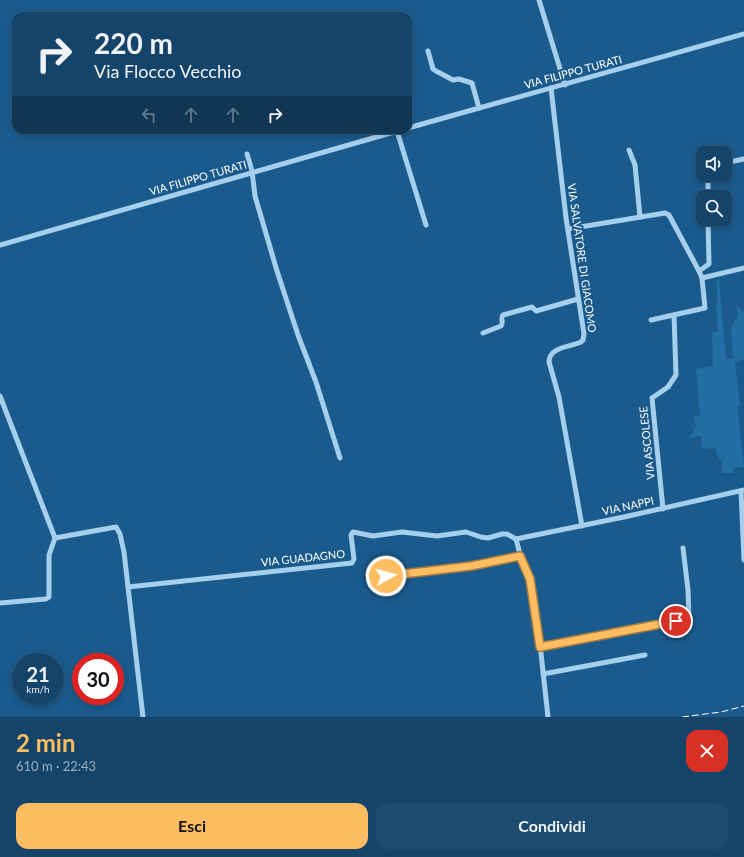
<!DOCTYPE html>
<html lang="it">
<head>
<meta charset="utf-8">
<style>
  :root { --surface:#144469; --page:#1d4b6f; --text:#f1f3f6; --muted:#9db0c0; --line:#335c7d; --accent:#ffbd62 }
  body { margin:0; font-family:Lato,sans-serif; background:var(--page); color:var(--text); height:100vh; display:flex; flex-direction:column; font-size:15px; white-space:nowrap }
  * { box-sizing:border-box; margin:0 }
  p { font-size:13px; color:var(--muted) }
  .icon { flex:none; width:22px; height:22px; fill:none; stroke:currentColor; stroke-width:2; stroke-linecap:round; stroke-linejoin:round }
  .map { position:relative; height:717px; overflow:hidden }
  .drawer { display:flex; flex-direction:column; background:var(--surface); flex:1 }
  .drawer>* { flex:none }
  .banner { position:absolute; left:12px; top:12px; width:400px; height:122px; border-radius:12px; box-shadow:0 2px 6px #0003,0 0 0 1px var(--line); background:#144469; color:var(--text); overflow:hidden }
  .buttons { position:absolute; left:696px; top:146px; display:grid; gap:8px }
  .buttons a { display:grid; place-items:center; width:36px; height:36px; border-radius:8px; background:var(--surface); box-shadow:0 2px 6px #0003,0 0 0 1px var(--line); font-size:20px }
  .speed { position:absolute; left:12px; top:653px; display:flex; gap:8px; font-size:20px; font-weight:700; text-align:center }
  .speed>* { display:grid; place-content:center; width:52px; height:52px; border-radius:50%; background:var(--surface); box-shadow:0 2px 6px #0003,0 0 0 1px var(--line); line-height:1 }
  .speed small { font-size:10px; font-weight:400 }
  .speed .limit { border:6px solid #d22; background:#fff; color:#111 }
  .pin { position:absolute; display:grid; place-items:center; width:34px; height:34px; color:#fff; margin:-17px; border:2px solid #fff; border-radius:50%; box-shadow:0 1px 4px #0007 }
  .me { position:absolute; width:44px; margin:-22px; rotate:83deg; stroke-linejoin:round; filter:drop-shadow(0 0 3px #0008) }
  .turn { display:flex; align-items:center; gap:14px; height:84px; padding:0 16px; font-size:18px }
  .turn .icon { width:52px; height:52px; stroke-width:2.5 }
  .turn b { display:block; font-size:28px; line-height:34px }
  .lanes { display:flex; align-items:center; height:38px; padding:0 16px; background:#0003; justify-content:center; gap:20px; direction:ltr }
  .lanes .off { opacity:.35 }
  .round { display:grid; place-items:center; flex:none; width:42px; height:42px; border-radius:12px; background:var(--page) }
  .head { display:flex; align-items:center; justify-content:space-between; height:68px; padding:0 16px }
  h1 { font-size:24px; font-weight:700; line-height:30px; color:var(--accent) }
  .cta { display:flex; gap:8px; margin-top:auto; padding:8px 16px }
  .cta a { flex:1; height:46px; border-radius:12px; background:var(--accent); color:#111; font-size:16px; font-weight:700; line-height:46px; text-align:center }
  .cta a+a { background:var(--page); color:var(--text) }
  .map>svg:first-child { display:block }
</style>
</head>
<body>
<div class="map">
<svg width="744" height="717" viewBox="0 0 744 717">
  <rect width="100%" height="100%" fill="#1a5a8c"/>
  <path fill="#236ea5" d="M 719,280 L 726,359 L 733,358 L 731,328 L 738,316 L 737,307 L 740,307 L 741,311 L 744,310 L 744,359 L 735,362 L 740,405 L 737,406 L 744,467 L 733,468 L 734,473 L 722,473 L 722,460 L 718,459 L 716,448 L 702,449 L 701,436 L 690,438 L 690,435 L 694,432 L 693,428 L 696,427 L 694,416 L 700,416 L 696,369 L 713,366 L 712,332 L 718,331 L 716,303 L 718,302 L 716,281 Z"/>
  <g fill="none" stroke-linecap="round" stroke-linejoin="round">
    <g stroke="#a6cfed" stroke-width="5">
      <path d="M 539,0 L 565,85"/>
      <path d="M 428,51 L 433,69 L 436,71 L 453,80 L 459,79 L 472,83 L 479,108"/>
      <path d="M 551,88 L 566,218 L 584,334 L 583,340 L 581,342 C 570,347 549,347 549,362 L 559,397 L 582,526"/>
      <path d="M 408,128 L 744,34"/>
      <path d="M 397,131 L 426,225"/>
      <path d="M 629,150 L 635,165 L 640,217"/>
      <path d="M 247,154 L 252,171 L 255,196 L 277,271 L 298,335 L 316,382 L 340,458"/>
      <path d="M 725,163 L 744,159"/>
      <path d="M 708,175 L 708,197"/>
      <path d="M 568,229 L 665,213 L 669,215 L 699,271 L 702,278 L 744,268"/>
      <path d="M 0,245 L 401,130"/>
      <path d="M 699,271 L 709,264 L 708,219"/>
      <path d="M 651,320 L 705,308 L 702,278"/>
      <path d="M 483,333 L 501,326 C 504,322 500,318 503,315 L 532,307 L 536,311 L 578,299"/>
      <path d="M 0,396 L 55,538 L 49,555 L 49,597 L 46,599 L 0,603"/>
      <path d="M 741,491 L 744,560"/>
      <path d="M 663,509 L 652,398 L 668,387 L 676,375 L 674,315"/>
      <path d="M 55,538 L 116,527 L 120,534 L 124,552 L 143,717"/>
      <path d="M 516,539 L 624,517 L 744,490"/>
      <path d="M 516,539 L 521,558 L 530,579 L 539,635 L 548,717"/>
      <path d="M 386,576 L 471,566 L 520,556"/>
      <path d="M 128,587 L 352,563 L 354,559 L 351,535 L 353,532 L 373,536 L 402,532 L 437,536 L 466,532 L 481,537 L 488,538 L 502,534 L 507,534 L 516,539"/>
      <path d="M 540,647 L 687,619 L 689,617 L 688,590 L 683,548"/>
      <path d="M 543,674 L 645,655"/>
    </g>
    <path stroke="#fff" stroke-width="1" stroke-dasharray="7 3" stroke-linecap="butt" d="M 682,717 L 721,712 L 744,706"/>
  </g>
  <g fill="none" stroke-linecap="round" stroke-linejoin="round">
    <g stroke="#a67b40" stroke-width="10">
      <path id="route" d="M 386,576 L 471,566 L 520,556 L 530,579 L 540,647 L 676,621"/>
    </g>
    <use href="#route" stroke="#ffbd62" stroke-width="7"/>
  </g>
  <g text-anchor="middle" stroke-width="4" stroke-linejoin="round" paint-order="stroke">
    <g font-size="11" fill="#fff" stroke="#1a5a8c">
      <text transform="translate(573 72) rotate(-15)" y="4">VIA FILIPPO TURATI</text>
      <text transform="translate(198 178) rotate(-16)" y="4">VIA FILIPPO TURATI</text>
      <text transform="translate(582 258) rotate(82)" y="4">VIA SALVATORE DI GIACOMO</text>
      <text transform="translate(647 443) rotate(-96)" y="4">VIA ASCOLESE</text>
      <text transform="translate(628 506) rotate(-12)" y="4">VIA NAPPI</text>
      <text transform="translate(303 558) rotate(-6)" y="4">VIA GUADAGNO</text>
    </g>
  </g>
</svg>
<div class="buttons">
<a><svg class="icon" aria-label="sound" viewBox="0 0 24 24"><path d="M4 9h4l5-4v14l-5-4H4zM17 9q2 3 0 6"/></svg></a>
<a><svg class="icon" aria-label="search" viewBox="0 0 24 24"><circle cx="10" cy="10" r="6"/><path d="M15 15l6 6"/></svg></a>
</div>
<div class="speed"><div>21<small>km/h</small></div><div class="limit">30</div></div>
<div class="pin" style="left:676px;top:621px;background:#d93025"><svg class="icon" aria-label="arrive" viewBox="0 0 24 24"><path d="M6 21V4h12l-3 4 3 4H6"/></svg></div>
<svg class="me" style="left:386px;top:576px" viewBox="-20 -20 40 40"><circle r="17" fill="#ffbd62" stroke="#fff" stroke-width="3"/><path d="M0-11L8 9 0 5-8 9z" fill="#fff"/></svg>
<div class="banner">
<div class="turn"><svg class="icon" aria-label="right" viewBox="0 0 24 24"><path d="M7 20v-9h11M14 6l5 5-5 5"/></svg><div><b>220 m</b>Via Flocco Vecchio</div></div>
<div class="lanes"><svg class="icon off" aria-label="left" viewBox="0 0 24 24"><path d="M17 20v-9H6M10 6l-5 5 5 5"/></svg><svg class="icon off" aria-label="ahead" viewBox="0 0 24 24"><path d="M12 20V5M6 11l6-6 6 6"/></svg><svg class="icon off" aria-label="ahead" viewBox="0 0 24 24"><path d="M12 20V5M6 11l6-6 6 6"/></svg><svg class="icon" aria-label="right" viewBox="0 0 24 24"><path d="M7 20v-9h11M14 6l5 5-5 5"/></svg></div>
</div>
</div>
<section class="drawer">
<div class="head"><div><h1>2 min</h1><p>610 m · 22:43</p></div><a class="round" style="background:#d93025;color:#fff"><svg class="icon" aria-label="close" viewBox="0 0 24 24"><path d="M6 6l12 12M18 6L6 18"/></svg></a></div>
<div class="cta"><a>Esci</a><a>Condividi</a></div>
</section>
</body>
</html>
